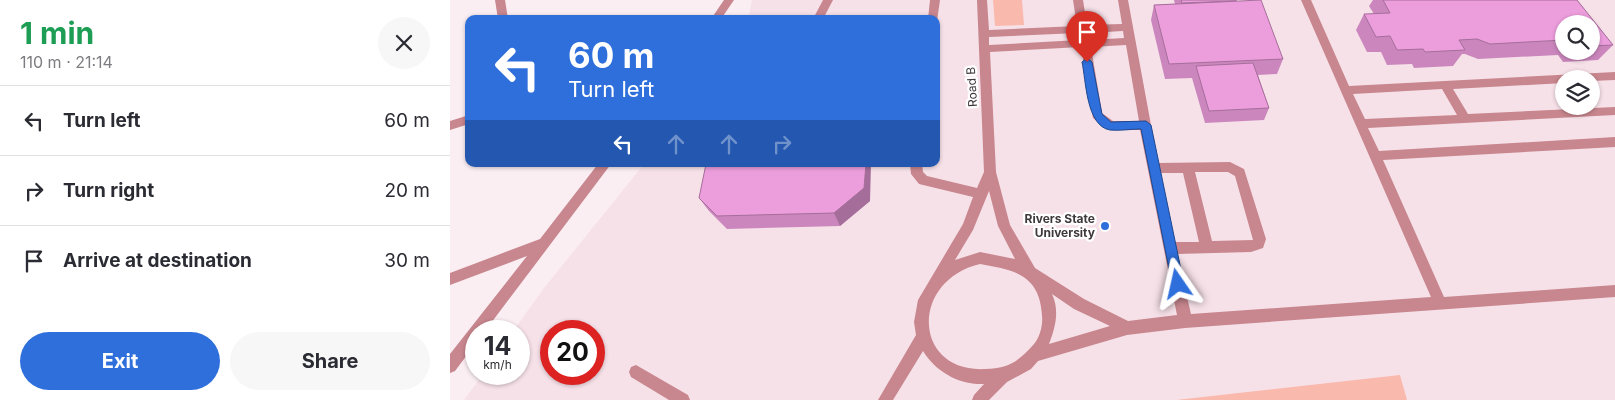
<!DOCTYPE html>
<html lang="en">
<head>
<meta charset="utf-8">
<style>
  :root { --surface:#fff; --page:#f7f7f7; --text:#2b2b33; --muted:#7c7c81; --line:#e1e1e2; --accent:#2e6fdc }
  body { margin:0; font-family:Inter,sans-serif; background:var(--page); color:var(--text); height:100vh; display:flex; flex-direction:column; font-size:19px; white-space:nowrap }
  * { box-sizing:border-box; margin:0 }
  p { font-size:16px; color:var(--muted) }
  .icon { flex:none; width:28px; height:28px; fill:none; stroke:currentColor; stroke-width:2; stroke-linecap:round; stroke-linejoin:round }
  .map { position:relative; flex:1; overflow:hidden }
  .side { display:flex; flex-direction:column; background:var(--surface); width:450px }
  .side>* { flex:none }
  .hud { position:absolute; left:15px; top:15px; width:475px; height:152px; border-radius:10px; box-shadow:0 1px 4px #0004; background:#2e6fdc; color:#fff; overflow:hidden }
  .controls { position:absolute; left:1105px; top:15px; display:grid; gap:10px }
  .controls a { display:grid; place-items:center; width:45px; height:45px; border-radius:50%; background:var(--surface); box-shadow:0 1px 4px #0004; font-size:25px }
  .speed { position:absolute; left:15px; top:320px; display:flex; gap:10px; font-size:25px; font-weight:700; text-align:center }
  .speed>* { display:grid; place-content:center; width:65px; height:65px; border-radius:50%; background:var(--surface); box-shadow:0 1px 4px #0004; line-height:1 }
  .speed small { font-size:12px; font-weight:400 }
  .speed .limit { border:8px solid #d22; background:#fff; color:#111 }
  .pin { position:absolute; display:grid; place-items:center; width:42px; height:42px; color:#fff; margin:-51px -21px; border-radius:50% 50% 50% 0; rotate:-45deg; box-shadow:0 0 5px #0007 }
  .pin .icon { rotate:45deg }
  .me { position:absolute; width:55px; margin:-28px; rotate:349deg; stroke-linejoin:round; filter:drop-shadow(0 0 4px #0008) }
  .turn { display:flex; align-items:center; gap:18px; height:105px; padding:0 20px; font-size:22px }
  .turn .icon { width:65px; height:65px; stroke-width:2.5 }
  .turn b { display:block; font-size:35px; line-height:42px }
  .lanes { display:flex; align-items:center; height:48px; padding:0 20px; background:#0003; justify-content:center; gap:25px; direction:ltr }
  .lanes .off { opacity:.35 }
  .round { display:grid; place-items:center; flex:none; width:52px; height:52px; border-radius:26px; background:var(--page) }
  .head { display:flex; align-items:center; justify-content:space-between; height:85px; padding:0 20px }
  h1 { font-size:30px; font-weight:700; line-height:38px; color:#1e9e55 }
  .button { display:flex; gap:10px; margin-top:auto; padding:10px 20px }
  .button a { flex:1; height:58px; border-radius:30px; background:var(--accent); color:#fff; font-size:20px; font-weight:700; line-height:58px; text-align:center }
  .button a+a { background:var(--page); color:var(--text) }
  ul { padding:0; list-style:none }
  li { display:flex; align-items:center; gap:15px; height:70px; padding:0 20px; border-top:1px solid var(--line) }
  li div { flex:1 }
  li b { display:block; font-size:19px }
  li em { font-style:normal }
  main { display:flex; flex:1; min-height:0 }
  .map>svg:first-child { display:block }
</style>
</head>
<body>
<main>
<section class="side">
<div class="head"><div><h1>1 min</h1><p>110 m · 21:14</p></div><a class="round"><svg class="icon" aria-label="close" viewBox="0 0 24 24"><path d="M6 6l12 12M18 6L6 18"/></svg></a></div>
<ul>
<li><svg class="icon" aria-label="left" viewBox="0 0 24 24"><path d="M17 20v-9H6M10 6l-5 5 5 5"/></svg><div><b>Turn left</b></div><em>60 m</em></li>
<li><svg class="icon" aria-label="right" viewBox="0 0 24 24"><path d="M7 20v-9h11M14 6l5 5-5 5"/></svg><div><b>Turn right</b></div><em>20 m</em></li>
<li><svg class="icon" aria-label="arrive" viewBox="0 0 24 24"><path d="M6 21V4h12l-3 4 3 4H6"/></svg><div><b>Arrive at destination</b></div><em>30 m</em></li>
</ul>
<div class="button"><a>Exit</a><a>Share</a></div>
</section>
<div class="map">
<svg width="1165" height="400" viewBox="0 0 1165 400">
  <rect width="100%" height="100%" fill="#fbeef3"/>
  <path fill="#f7e1e9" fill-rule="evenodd" d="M 302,0 L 1165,0 L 1165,400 L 14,400 L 33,374 L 69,374 L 69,331 L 63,331 L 94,288 L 194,164 L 486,164 L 486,19 L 298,19 ZM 1114,24 L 1141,24 L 1141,51 L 1114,51 ZM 1114,79 L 1141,79 L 1141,106 L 1114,106 ZM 101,331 L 144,331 L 144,374 L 101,374 Z"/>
  <g fill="#fab9ad">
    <path d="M 543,0 L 572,0 L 574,25 L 545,26 Z"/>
    <path d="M 950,375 L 957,400 L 726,400 Z"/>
  </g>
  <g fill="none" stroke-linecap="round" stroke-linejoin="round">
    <g fill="#c8868e" fill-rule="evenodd">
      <path d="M 45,0 L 55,0 L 58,19 L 48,19 Z"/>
      <path d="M 274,0 L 284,0 L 271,19 L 261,19 Z"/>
      <path d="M 373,0 L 383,0 L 373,19 L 363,19 Z"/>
      <path d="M 480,0 L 490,0 L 487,21 L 486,19 L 478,19 Z"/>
      <path d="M 527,0 L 537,0 L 539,30 L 627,26 L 623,0 L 633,0 L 637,25 L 672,24 L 668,0 L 678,0 L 708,163 L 780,162 L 794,169 L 816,239 L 813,248 L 801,252 L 727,254 L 741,314 L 981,297 L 851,0 L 861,0 L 899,86 L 1165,72 L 1165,80 L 1141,81 L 1141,79 L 1114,79 L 1114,83 L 1003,89 L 1018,114 L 1165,107 L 1165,115 L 918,128 L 929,151 L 1165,137 L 1165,147 L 933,160 L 994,297 L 1165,285 L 1165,297 L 735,328 L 677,335 L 588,361 L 581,369 L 557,382 L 539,400 L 522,400 L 524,395 L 534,384 C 509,385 486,372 473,351 L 443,400 L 428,400 L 466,335 L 464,322 L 468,300 L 513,224 L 523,197 L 469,184 L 461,174 L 460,164 L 472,164 L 473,172 L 477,176 L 527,188 L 534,172 ZM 673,31 L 674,38 L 640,40 L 639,33 ZM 628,33 L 629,40 L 539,45 L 539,37 ZM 676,45 L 689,121 L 663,121 L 652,113 L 641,47 ZM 631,47 L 643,118 L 653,126 L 663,130 L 690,130 L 727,315 L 678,321 L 634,299 L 585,268 L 560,225 L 546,172 L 540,52 ZM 992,89 L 1007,115 L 915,119 L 903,94 ZM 745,172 L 778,172 L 785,176 L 803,240 L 762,241 ZM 710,173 L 733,173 L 749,242 L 725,242 ZM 539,191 L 548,226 L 565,259 L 530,252 L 505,260 L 523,230 ZM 530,264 C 565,270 590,275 592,316 C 593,325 590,337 584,344 C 568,362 559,368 535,369 C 463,373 459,281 530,264 ZM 602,294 L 624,309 L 660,326 L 599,344 C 605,328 610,311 602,294 Z"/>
      <path d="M 19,115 L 19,124 L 0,130 L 0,121 Z"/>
      <path d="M 148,164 L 161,164 L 35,331 L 26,331 L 26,343 L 5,371 L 0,373 L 0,354 L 77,256 L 0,285 L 0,273 L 90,239 Z"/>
      <path d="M 186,365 L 238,395 L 240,400 L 219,400 L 181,377 L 179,372 L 181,367 Z"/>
    </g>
  </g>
  <g fill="#cb87bd" fill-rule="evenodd">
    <path d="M 724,0 L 786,0 L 833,59 L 827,74 L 808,75 L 819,108 L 814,120 L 755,123 L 742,78 L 715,79 L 701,20 L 704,5 L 725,4 Z"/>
    <path d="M 923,0 L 1127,0 L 1163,45 L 1148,60 L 1113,62 L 1108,55 L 1028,59 L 1015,54 L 1012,54 L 1003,66 L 964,68 L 962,64 L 937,65 L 931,52 L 917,52 L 906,30 L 914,14 L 924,14 L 919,6 ZM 1114,24 L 1141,46 L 1141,51 L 1114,51 Z"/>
    <path d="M 249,198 L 420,201 L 390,226 L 277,229 L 259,211 Z"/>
  </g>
  <path fill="#a56e9a" d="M 416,164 L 421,164 L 420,201 L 390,226 L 384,213 Z"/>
  <g fill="#ec9ddc" stroke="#a56e9a">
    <path d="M 731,0 L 786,0 L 786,1 L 732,3 Z"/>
    <path d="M 811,0 L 833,59 L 719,64 L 704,5 Z"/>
    <path d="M 933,0 L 1127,0 L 1163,45 L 1141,46 L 1141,24 L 1114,24 L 1114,40 L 1040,44 L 1027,39 L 1009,40 L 1015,50 L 975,52 L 973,49 L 947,50 L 940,36 L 926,37 L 914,14 L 940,13 Z"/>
    <path d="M 803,63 L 819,108 L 759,111 L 746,66 Z"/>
    <path d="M 256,164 L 416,164 L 414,188 L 384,213 L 267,216 L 249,198 Z"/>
  </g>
  <path fill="#2e6fdc" stroke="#1e488f" d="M 637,58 L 642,62 L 652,114 L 661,122 L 696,121 L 701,125 L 734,284 L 732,288 L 728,290 L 723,288 L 722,284 L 691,129 C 681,129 670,131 660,130 C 636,126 636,80 632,62 Z"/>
  <circle fill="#2e6fdc" stroke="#fff" stroke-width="2" cx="655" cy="226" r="5"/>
  <g text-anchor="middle" stroke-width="4.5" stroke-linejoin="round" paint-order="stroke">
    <g font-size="12" fill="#3f393b" stroke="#fff">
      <text transform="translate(522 87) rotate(-93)" y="4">Road B</text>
    </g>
    <g font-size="12" font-weight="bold" fill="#3f393b" stroke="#fff" text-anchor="end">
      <text x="645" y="223">Rivers State<tspan x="645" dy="14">University</tspan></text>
    </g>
  </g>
</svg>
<div class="controls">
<a><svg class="icon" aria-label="search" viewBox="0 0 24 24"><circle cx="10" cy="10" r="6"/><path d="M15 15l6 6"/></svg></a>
<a><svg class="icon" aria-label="layers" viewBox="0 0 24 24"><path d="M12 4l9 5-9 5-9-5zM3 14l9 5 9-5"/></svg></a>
</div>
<div class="speed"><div>14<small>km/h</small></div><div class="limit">20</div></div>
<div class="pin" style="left:637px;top:62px;background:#d93025"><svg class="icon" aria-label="arrive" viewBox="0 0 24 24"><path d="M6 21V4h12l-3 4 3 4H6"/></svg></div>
<svg class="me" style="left:728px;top:284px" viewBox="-20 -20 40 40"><path d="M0-17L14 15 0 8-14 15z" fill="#2e6fdc" stroke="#fff" stroke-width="4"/></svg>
<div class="hud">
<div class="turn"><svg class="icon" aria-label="left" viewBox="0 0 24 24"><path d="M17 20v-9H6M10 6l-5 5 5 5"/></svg><div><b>60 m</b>Turn left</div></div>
<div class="lanes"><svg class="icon" aria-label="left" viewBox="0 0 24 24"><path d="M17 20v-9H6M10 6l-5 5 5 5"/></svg><svg class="icon off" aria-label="ahead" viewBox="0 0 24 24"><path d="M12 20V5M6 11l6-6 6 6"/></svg><svg class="icon off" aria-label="ahead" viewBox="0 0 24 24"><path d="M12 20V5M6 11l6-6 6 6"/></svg><svg class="icon off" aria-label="right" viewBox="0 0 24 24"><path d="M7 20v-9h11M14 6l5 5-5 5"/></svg></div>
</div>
</div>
</main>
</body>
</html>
